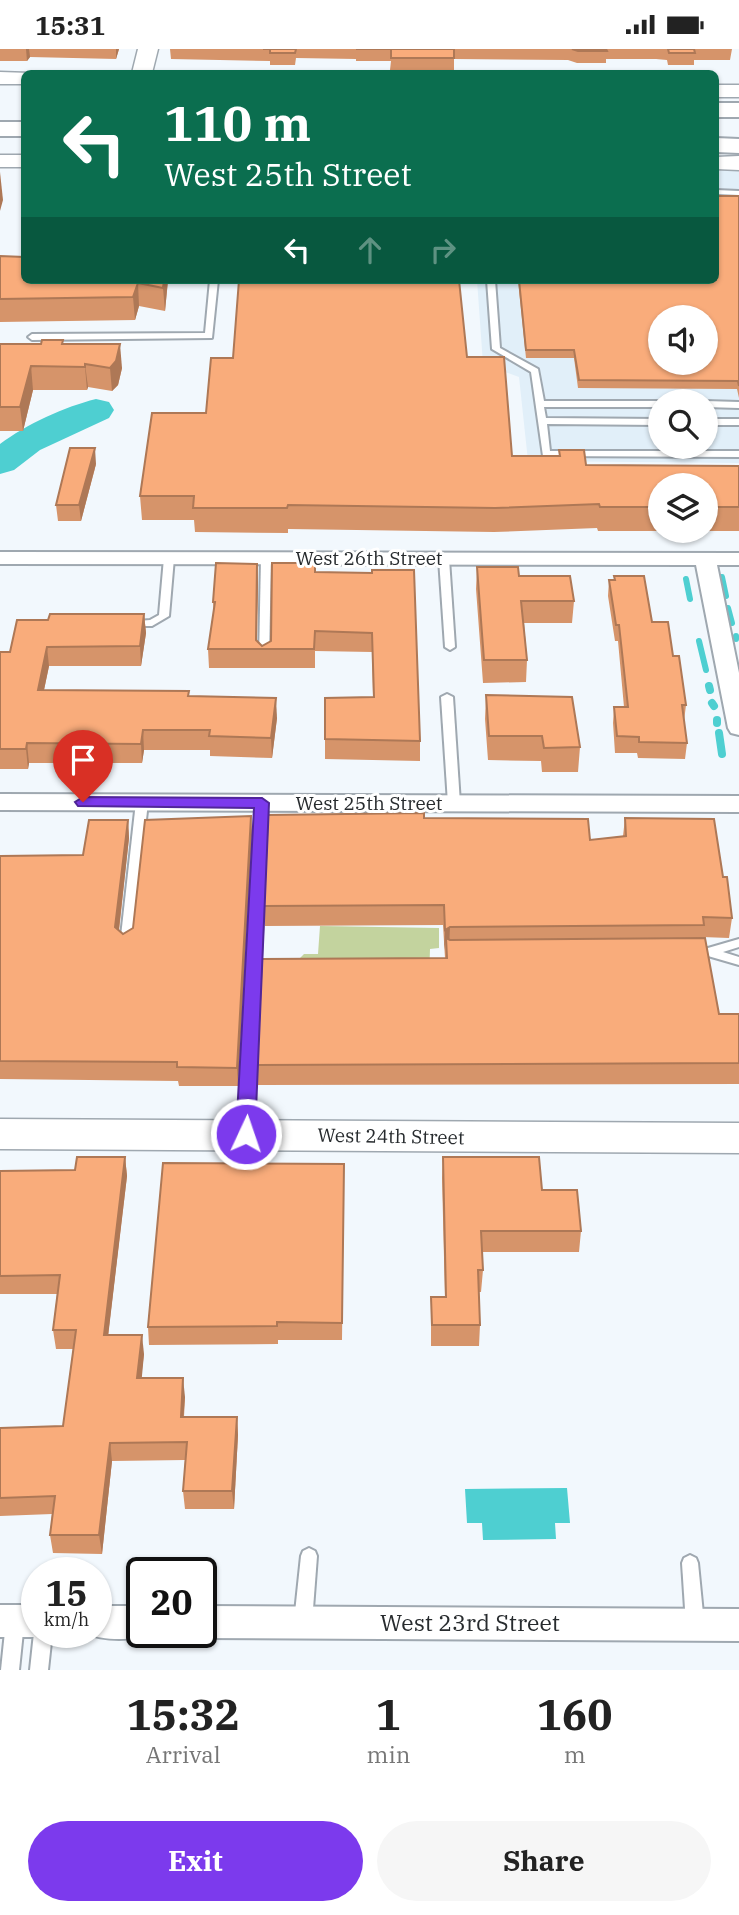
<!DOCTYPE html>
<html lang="en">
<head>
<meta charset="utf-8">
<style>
  :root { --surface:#fff; --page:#f6f6f6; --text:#222; --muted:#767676; --accent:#7c3aed }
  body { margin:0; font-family:"IBM Plex Serif",serif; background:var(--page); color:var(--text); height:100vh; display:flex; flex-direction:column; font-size:26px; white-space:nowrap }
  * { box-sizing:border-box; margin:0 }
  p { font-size:23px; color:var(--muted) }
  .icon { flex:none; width:38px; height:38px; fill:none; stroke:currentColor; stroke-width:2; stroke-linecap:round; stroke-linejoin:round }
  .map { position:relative; height:1621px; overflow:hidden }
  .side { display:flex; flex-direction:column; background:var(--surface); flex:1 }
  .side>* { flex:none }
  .guide { position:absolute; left:21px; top:21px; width:698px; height:214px; border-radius:10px; box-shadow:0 2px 5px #0004; background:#0b6e4f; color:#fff; overflow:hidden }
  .buttons { position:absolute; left:648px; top:256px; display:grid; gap:14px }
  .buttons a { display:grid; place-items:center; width:70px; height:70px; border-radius:50%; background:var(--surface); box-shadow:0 2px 5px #0004; font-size:35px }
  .speed { position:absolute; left:21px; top:1508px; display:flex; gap:14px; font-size:35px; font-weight:700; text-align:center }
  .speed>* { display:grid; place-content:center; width:91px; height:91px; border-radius:50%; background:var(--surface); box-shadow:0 2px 5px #0004; line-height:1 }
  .speed small { font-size:18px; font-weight:400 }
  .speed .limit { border:4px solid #111; border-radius:10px; background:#fff; color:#111 }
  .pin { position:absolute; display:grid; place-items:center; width:60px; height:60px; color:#fff; margin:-72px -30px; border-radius:50% 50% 50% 0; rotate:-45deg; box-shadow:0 0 7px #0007 }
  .pin .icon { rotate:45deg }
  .me { position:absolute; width:77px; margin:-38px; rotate:3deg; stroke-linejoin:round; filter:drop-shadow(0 0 5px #0008) }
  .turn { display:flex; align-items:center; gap:24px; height:147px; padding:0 28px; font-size:32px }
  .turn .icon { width:91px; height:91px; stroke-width:2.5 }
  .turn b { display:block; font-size:49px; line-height:60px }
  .lanes { display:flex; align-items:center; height:66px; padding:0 28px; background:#0003; justify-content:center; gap:35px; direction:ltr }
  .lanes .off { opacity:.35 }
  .eta { display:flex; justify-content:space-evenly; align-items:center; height:119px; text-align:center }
  .eta b { font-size:42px; font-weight:700; line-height:49px }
  .cta { display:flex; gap:14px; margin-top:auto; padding:14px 28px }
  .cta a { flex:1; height:80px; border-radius:42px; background:var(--accent); color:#fff; font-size:28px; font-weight:700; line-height:80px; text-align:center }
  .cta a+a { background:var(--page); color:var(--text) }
  .status { display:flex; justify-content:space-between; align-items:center; height:49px; padding:0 35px; background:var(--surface); direction:ltr }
  .status svg { height:19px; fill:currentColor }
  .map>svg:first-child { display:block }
</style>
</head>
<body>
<div class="status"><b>15:31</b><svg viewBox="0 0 49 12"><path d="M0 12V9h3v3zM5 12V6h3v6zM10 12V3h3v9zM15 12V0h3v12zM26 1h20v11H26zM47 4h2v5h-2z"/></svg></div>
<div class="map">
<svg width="739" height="1621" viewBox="0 0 739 1621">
  <rect width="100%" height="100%" fill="#f2f8fd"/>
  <path fill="#e1eff9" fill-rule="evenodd" d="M 716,120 L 739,120 L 739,414 L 528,412 L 519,328 L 483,315 L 477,231 L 716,231 ZM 660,268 L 705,268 L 705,313 L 660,313 ZM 660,352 L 705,352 L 705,397 L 660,397 Z"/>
  <path fill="#c3d39e" d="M 320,877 L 439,879 L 439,899 L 430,900 L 429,930 L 289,920 L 304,905 L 318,905 Z"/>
  <path fill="#4ecfd1" d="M 567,1439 L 570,1474 L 555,1474 L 556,1490 L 483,1491 L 482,1474 L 467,1474 L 465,1440 Z"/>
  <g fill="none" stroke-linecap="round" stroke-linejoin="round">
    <g stroke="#4ecfd1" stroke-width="6">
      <path d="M 722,528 L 726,547"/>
      <path d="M 686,530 L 690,550"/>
      <path d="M 728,559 L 732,574"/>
      <path d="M 736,587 L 736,590"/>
      <path d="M 699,592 L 706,621"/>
    </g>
    <g stroke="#4ecfd1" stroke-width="8">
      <path d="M 709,637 L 710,641"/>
      <path d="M 712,654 L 714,657"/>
      <path d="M 717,671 L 717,674"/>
      <path d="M 719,684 L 722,705"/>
    </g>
    <path fill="#4ecfd1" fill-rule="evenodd" d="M 96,350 L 109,353 L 114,361 L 109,369 L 40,401 L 14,421 L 0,425 L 0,395 C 27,375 64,358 96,350 Z"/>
    <g stroke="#9fa8b0" stroke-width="4">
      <g id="lane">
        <path d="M 716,141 L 739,142 L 739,146 L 716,145 Z"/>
        <path d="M 210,231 L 218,231 L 212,289 L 32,291 L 28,288 L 32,285 L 205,284 Z"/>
        <path d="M 487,231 L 495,231 L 500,299 L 538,320 L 544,352 L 660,352 L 660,358 L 544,358 L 546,369 L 660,370 L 660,376 L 547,375 L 550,402 L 739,402 L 739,408 L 543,407 L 531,323 L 492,300 Z"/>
        <path d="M 705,352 L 739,353 L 739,359 L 705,358 Z"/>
        <rect x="705" y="370" width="34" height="6"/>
        <path d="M 169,506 L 174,509 L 169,567 L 152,577 L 126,577 L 125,575 L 126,573 L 150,571 L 159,566 L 164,509 Z"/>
        <path d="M 266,506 L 271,509 L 269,610 L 264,613 L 259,610 L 261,509 Z"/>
        <path d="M 444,507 L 449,510 L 455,598 L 450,601 L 445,598 L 439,510 Z"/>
        <path d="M 447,645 L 453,648 L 460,754 L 454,758 L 448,754 L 441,648 Z"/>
        <path d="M 142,749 L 148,753 L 132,896 L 126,900 L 120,896 L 136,753 Z"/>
        <path d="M 262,750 L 268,754 L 253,1085 L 251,1089 L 246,1090 L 241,1089 L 239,1085 L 256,754 Z"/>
        <path d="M 739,890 L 739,898 L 723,903 L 739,908 L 739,916 L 708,907 L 691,907 L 685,903 L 691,899 L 708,899 Z"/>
        <path d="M 309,1499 L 315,1502 L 317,1507 L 312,1573 L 309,1579 L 303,1581 L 297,1579 L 294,1573 L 301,1507 L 303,1502 Z"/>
        <path d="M 690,1506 L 696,1509 L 698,1514 L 704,1575 L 701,1581 L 695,1583 L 689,1581 L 686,1575 L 682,1514 L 684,1509 Z"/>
        <path d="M 15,1565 L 21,1567 L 24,1573 L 19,1621 L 1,1621 L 6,1573 L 9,1567 Z"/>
        <path d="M 37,1578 L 37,1584 L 52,1584 L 48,1621 L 30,1621 L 34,1584 Z"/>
      </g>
    </g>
    <g stroke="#9fa8b0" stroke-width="4">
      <g id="street">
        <path d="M 0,503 L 739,504 L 739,516 L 717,516 L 739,624 L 739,686 L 731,684 L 728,679 L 696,516 L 0,515 Z"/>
        <path d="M 0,745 L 739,747 L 739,763 L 0,761 Z"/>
        <path d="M 0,1556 L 37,1556 L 37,1584 L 48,1584 L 37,1588 L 0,1588 Z"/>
        <path d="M 96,1557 L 142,1557 L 142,1584 L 154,1584 C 134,1592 104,1592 84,1584 L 96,1584 Z"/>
        <path d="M 201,1557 L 739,1560 L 739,1592 L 201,1589 L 188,1584 L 201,1584 Z"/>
      </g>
    </g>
    <g stroke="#9fa8b0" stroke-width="3">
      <g id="secondary">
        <path d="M 138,0 L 158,0 L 152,24 L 132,24 Z"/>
        <path d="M 0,23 L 30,24 L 24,24 L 24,35 L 0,35 Z"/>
        <rect x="716" y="36" width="23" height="12"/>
        <rect x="0" y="106" width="24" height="12"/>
        <path d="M 739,107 L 739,121 L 716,120 L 716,108 Z"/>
        <path d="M 0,1070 L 739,1074 L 739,1104 L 0,1100 Z"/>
      </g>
    </g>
    <g stroke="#9fa8b0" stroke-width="4">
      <g id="highway">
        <rect x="716" y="54" width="23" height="14"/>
        <rect x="0" y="73" width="24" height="14"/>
        <path d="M 716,89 L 739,90 L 739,104 L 716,103 Z"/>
      </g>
    </g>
    <use href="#lane" fill="#fff" fill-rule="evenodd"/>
    <use href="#street" fill="#fff" fill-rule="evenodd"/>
    <use href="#secondary" fill="#fff" fill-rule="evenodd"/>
    <use href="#highway" fill="#fff" fill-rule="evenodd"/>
  </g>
  <g fill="#d6946a" fill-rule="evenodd">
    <path d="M 0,0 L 119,0 L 116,10 L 30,8 L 27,12 L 0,12 Z"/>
    <path d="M 170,0 L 732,0 L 730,11 L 694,11 L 694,16 L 668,16 L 667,11 L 656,10 L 606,10 L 606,14 L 577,14 L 568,11 L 454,10 L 454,21 L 390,21 L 391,12 L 356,12 L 356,10 L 296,9 L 295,16 L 270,16 L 270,12 L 171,10 Z"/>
    <path d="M 739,147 L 739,349 L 737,340 L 578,339 L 574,309 L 526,309 L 518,231 L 716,231 Z"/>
    <path d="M 0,207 L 24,231 L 168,231 L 165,262 L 139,257 L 135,271 L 0,273 Z"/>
    <path d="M 0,295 L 63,295 L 122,319 L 118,336 L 112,342 L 88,338 L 87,341 L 33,341 L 23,382 L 0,382 Z"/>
    <path d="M 467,308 L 512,407 L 559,407 L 559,401 L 586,416 L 739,417 L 739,482 L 598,482 L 597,479 L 494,483 L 288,480 L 288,484 L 195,483 L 194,471 L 142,471 L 140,447 L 206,364 ZM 660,436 L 705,436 L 705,481 L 660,481 Z"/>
    <path d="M 96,415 L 81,472 L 58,472 L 56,456 Z"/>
    <path d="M 257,515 L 258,534 L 257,592 L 262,597 L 271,592 L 316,523 L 372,524 L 420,692 L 420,712 L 325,710 L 325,649 L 373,648 L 372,603 L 315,602 L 315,619 L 209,619 L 208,600 L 214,565 L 213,553 Z"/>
    <path d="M 477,518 L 519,527 L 574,552 L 572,574 L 524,574 L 527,611 L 526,633 L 483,634 L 476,540 Z"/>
    <path d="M 614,527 L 652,573 L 673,607 L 686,656 L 684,672 L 687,694 L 685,710 L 638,709 L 637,704 L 615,704 L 613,674 L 614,658 L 624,658 L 618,592 L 615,592 L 608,547 L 609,531 L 614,531 Z"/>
    <path d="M 144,565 L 146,584 L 141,617 L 49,617 L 44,641 L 189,642 L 189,647 L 277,669 L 272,709 L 210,707 L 210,701 L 144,701 L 142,714 L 29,714 L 28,720 L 0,720 L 0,603 L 10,603 L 48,571 Z"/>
    <path d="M 486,646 L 580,698 L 578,723 L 542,723 L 541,712 L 488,711 L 485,670 Z"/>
    <path d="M 251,767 L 252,786 L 238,1037 L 179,1037 L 178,1032 L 0,1030 L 0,807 L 83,806 L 128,771 L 129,789 L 119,882 L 123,885 L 133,879 Z"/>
    <path d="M 424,769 L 590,791 L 623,787 L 625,769 L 723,828 L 732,869 L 729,889 L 702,888 L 702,889 L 719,965 L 739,965 L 739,1035 L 258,1036 L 257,1016 L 445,909 L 443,876 L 265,877 L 264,857 Z"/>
    <path d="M 125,1108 L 127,1127 L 108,1286 L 144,1305 L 141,1329 L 185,1348 L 184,1368 L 237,1368 L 238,1386 L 234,1460 L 185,1460 L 183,1442 L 185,1411 L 112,1412 L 102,1505 L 53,1504 L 50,1486 L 52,1465 L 0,1467 L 0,1379 L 63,1377 L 73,1300 L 56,1300 L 53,1281 L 57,1245 L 0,1245 L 0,1122 L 75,1121 Z"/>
    <path d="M 443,1108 L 542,1141 L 581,1182 L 579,1203 L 482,1203 L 483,1221 L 481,1243 L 479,1243 L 480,1276 L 479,1297 L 431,1297 L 431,1248 L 445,1248 L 442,1129 Z"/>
    <path d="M 344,1132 L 342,1291 L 278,1291 L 278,1295 L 149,1296 L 148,1278 Z"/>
  </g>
  <g fill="#ae7856">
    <path d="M 26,0 L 29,0 L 30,8 L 27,12 Z"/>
    <path d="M 116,0 L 119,0 L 116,10 Z"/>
    <path d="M 0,123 L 3,151 L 0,162 Z"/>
    <path d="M 164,231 L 168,231 L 165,262 L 163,239 Z"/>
    <path d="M 138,234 L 139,257 L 135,271 L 133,248 Z"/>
    <path d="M 120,295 L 122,319 L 118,336 L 112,342 L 110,319 Z"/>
    <path d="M 85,315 L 88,338 L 87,341 L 85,318 Z"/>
    <path d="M 31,317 L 33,341 L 23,382 L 20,358 Z"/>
    <path d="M 95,399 L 96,415 L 81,472 L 79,456 Z"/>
    <path d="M 257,515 L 258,534 L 256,600 Z"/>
    <path d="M 144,565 L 146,584 L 141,617 L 140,597 Z"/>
    <path d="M 47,598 L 49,617 L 40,660 L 38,641 Z"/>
    <path d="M 276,649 L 277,669 L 272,709 L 271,689 Z"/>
    <path d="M 143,681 L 144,701 L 142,714 L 141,695 Z"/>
    <path d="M 27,694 L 29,714 L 28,720 L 26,700 Z"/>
    <path d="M 251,767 L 252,786 L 238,1037 L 237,1019 Z"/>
    <path d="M 128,771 L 129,789 L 117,897 L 115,878 Z"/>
    <path d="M 450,878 L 449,898 L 446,889 L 444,901 L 445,881 Z"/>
    <path d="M 125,1108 L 127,1127 L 106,1305 L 104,1286 Z"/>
    <path d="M 142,1286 L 144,1305 L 140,1348 L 137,1329 Z"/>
    <path d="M 183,1329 L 185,1348 L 182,1386 L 181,1368 Z"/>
    <path d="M 237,1368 L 238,1386 L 234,1460 L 232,1442 Z"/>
    <path d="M 110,1394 L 112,1412 L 102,1505 L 99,1486 Z"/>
  </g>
  <g fill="#f9ac7b" stroke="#ae7856" stroke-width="2" fill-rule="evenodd">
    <path d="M 263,0 L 296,0 L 295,4 L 270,4 L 270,0 Z"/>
    <path d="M 356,0 L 454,0 L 454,9 L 391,9 L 391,0 Z"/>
    <path d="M 572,0 L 606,0 L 607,2 L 578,2 Z"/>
    <path d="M 668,0 L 694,0 L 695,4 L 669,4 Z"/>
    <path d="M 716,147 L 739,147 L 739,337 L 738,332 L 579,331 L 574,301 L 526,301 L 519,231 L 716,231 ZM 660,268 L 705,268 L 705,313 L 660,313 Z"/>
    <path d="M 0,207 L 24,208 L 24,231 L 164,231 L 163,239 L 138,234 L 133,248 L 0,250 Z"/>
    <path d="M 239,231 L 459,231 L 467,308 L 504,308 L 512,407 L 560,407 L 559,401 L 584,401 L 586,416 L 739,417 L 739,458 L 705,458 L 705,436 L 660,436 L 660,458 L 600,458 L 599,455 L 495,459 L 288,456 L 287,459 L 193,459 L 194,447 L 140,447 L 152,364 L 206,364 L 211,309 L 233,309 Z"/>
    <path d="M 42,291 L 63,291 L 62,295 L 120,295 L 116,312 L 110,319 L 85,315 L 85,318 L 31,317 L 20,358 L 0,358 L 0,295 L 41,295 Z"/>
    <path d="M 70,399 L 95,399 L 79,456 L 56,456 Z"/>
    <path d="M 216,514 L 257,515 L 256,591 L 262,597 L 271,592 L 272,514 L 315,514 L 315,523 L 372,524 L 372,521 L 414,521 L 420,692 L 325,690 L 325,649 L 374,648 L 372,584 L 315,582 L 314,600 L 208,600 L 215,553 L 213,553 Z"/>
    <path d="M 477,518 L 518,518 L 519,527 L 570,527 L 574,552 L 521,552 L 527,611 L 484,611 Z"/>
    <path d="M 614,527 L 644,527 L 652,573 L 668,573 L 673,607 L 679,607 L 686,656 L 682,656 L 687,694 L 639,693 L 639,688 L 617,687 L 614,658 L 628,658 L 619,576 L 616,576 L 609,531 L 615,531 Z"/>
    <path d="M 50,565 L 144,565 L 140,597 L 47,598 L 38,641 L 189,642 L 188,647 L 276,649 L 271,689 L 209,687 L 210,681 L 143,681 L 141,695 L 27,694 L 26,700 L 0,700 L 0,603 L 10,603 L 17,571 L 48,571 Z"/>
    <path d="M 486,646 L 572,648 L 580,698 L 544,699 L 542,687 L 489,687 Z"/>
    <path d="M 424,764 L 424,769 L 588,770 L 590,791 L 626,787 L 625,769 L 714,770 L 723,828 L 727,828 L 732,869 L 703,868 L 704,876 L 450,878 L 445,881 L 444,856 L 264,857 L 268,766 Z"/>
    <path d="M 251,767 L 237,1019 L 177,1018 L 177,1013 L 0,1012 L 0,807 L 83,806 L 89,771 L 128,771 L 115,878 L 123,885 L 133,879 L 145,771 Z"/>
    <path d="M 446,889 L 450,891 L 705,889 L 719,965 L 739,965 L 739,1014 L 257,1016 L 262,910 L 447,909 Z"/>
    <path d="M 77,1108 L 125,1108 L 104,1286 L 142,1286 L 137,1329 L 183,1329 L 181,1368 L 237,1368 L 232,1442 L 183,1442 L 187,1393 L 110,1394 L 99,1486 L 50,1486 L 55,1447 L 0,1449 L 0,1379 L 63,1377 L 76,1281 L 53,1281 L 60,1226 L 0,1227 L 0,1122 L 75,1121 Z"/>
    <path d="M 443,1108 L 539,1108 L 542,1141 L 577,1141 L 581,1182 L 481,1182 L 483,1221 L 478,1221 L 480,1276 L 432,1276 L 431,1248 L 446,1248 Z"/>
    <path d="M 163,1114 L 344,1115 L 342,1274 L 277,1273 L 277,1277 L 148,1278 Z"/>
  </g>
  <path fill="#7c3aed" stroke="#51269a" stroke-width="2" d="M 83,748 L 262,749 L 269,754 L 255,1085 L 252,1090 L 239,1090 L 236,1085 L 254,759 L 78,757 L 75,753 Z"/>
  <g text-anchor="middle" stroke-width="6" stroke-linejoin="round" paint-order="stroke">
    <g font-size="19" fill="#272b2e" stroke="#fff">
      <text x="369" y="516">West 26th Street</text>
      <text x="369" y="761">West 25th Street</text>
      <text transform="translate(391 1087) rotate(1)" y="7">West 24th Street</text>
    </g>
    <g font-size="23" fill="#272b2e" stroke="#fff">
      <text x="470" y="1582">West 23rd Street</text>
    </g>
  </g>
</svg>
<div class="buttons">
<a><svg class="icon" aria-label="sound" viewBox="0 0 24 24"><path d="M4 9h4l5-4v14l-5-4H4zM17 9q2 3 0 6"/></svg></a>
<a><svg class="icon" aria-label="search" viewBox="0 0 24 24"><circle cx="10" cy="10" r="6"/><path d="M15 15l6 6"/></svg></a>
<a><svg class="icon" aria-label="layers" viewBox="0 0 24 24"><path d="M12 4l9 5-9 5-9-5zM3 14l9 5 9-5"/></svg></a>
</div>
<div class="speed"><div>15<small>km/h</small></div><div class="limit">20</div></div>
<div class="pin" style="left:83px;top:753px;background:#d93025"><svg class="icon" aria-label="arrive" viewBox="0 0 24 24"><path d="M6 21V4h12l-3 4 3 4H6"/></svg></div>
<svg class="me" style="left:246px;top:1085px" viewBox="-20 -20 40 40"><circle r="17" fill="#7c3aed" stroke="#fff" stroke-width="3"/><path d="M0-11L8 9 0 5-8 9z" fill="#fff"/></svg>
<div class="guide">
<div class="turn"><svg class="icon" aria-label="left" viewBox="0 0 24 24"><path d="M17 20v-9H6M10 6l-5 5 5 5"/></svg><div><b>110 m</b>West 25th Street</div></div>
<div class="lanes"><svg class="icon" aria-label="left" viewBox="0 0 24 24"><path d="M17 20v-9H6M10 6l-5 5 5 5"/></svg><svg class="icon off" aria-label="ahead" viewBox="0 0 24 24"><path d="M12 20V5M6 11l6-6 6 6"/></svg><svg class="icon off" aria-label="right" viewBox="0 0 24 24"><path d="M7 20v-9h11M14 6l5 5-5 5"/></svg></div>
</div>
</div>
<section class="side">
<div class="eta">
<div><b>15:32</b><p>Arrival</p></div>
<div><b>1</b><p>min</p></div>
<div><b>160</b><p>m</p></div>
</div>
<div class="cta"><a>Exit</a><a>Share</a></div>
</section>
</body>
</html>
